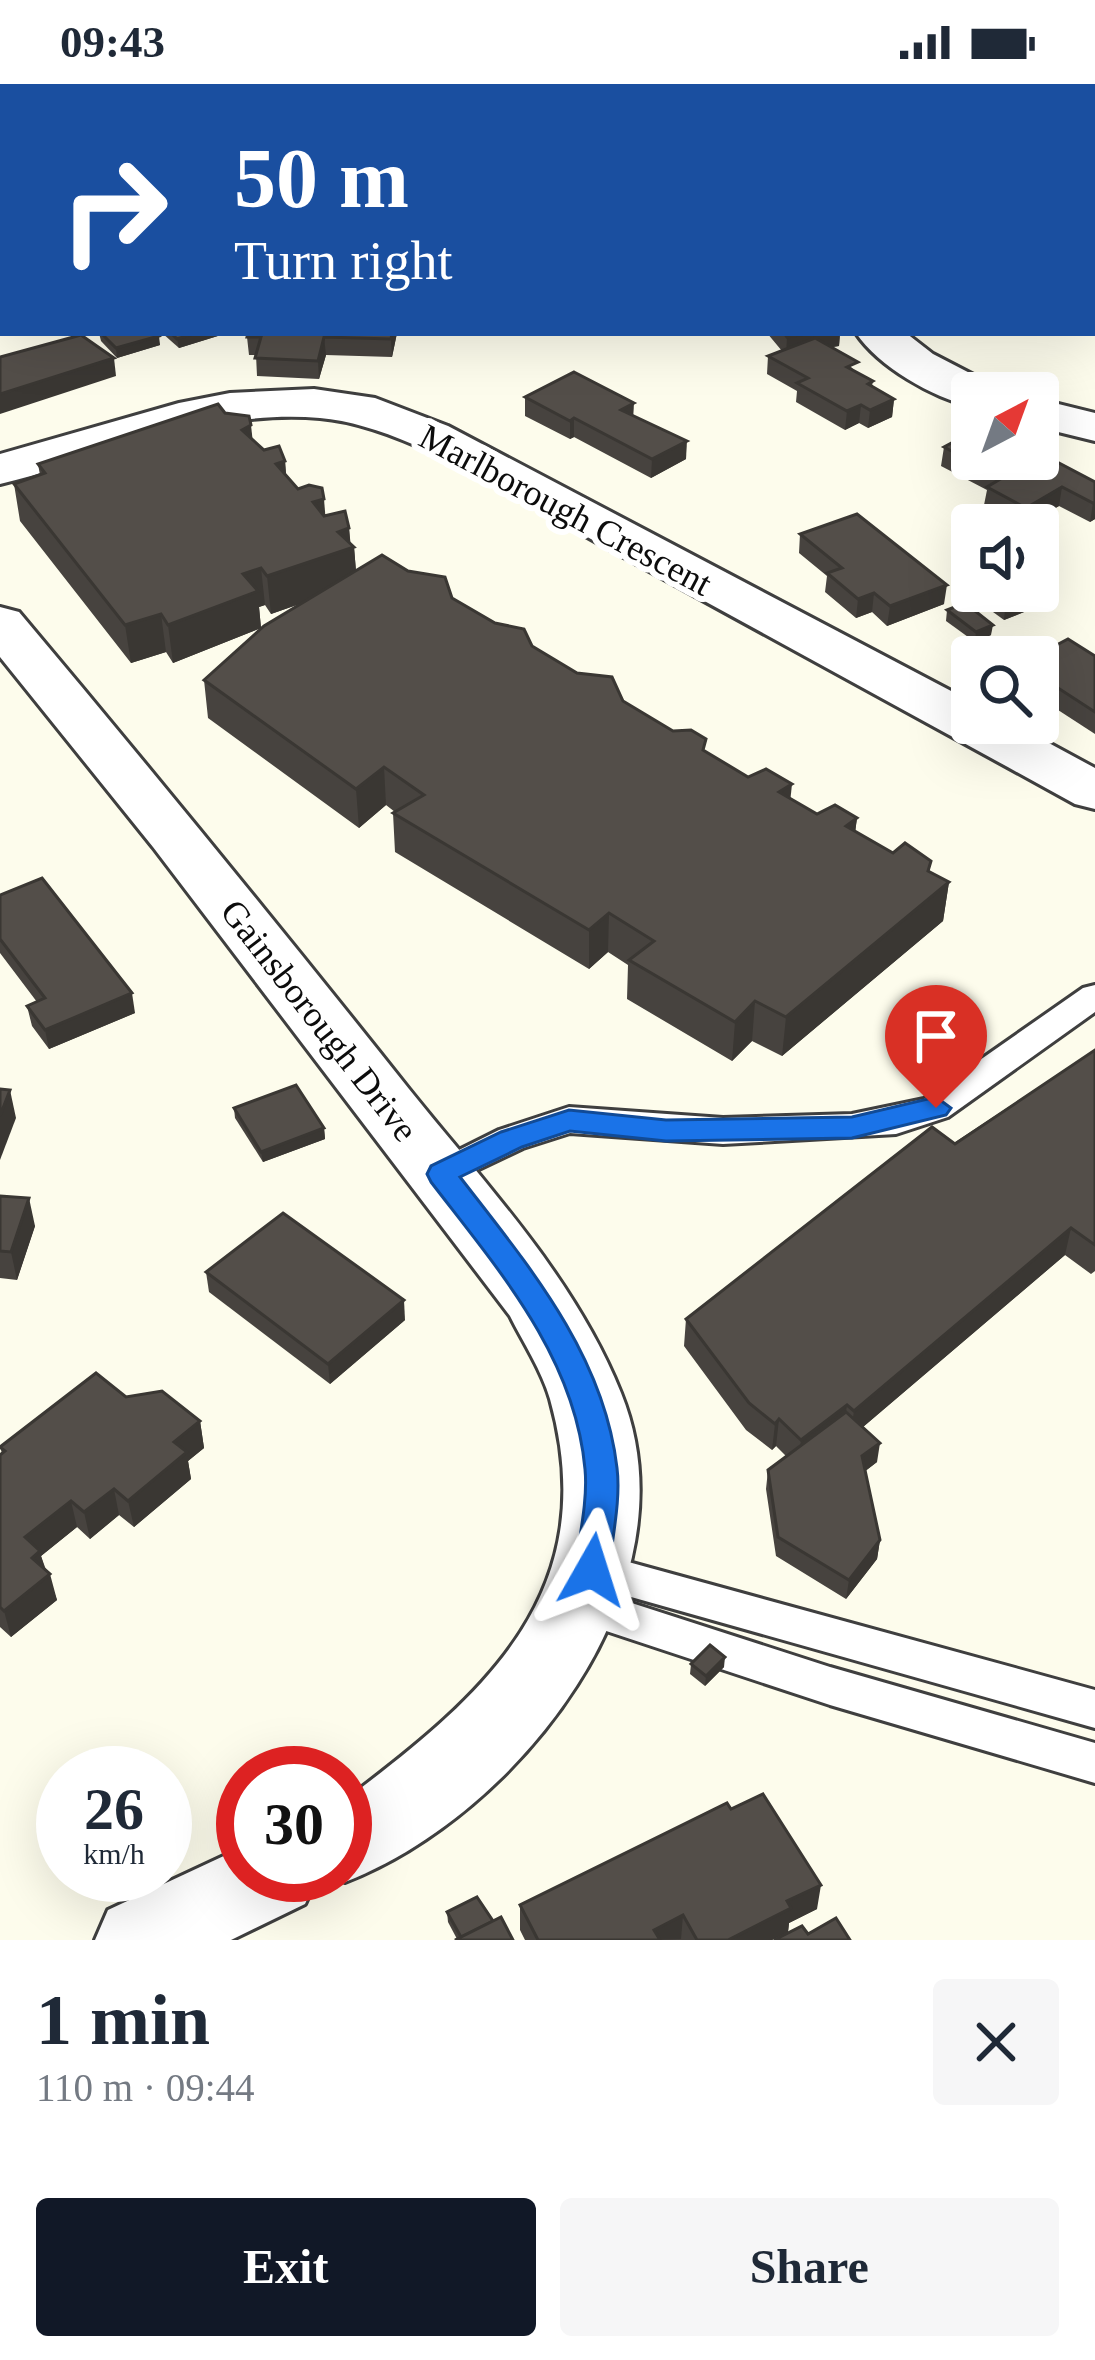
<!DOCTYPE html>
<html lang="en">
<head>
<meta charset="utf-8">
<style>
  :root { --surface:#fff; --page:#f6f6f7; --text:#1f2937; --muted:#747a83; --accent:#111827 }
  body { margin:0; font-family:Georgia,serif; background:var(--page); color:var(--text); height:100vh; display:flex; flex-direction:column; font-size:45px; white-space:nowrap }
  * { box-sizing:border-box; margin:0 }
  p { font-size:39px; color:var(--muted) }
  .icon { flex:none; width:66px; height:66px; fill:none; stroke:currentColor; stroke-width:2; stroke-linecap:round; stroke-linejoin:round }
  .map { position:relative; height:1856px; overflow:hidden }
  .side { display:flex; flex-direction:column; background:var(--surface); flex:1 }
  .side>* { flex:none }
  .banner { position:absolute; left:0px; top:0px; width:1095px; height:252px; box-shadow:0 12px 48px #0002; background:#1a4fa0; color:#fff; overflow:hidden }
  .needle { width:78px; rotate:41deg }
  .fabs { position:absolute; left:951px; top:288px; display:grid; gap:24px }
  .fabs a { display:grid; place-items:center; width:108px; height:108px; border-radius:12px; background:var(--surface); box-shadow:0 12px 48px #0002; font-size:60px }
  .speed { position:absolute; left:36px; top:1662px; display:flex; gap:24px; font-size:60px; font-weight:700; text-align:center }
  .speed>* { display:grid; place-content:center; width:156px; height:156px; border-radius:50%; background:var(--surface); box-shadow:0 12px 48px #0002; line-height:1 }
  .speed small { font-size:30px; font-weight:400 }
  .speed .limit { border:18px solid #d22; background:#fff; color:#111 }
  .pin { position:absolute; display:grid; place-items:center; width:102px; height:102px; color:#fff; margin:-123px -51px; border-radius:50% 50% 50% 0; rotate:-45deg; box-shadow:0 0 12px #0007 }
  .pin .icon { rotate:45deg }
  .me { position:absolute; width:132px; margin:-66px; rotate:6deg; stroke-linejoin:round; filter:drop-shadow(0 0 9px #0008) }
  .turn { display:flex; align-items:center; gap:42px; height:252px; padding:0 36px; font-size:54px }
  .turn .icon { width:156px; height:156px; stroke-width:2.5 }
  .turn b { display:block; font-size:84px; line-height:102px }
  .round { display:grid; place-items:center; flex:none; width:126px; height:126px; border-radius:12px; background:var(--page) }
  .headline { display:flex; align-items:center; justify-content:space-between; height:204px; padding:0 36px }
  h1 { font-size:72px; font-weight:700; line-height:90px }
  .cta { display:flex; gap:24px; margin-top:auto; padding:24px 36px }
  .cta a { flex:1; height:138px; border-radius:12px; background:var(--accent); color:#fff; font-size:48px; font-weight:700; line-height:138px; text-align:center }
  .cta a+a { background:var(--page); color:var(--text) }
  .status { display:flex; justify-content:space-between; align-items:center; height:84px; padding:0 60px; background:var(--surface); direction:ltr }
  .status svg { height:33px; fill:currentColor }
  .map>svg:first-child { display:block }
</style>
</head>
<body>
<div class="status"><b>09:43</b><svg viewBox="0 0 49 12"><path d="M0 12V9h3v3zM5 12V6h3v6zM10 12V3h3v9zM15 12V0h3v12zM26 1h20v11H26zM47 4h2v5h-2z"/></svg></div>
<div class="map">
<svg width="1095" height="1856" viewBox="0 0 1095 1856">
  <rect width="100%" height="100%" fill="#fdfcec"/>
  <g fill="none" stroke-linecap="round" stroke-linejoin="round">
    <g stroke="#3f3f3f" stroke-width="6">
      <g id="service">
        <path d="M 1095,901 L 1095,928 L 948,1033 L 896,1050 L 723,1060 L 570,1049 L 523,1064 L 441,1103 L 429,1099 L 423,1090 L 429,1081 L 499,1046 L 569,1023 L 723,1034 L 852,1030 L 924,1015 L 1083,904 Z"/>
        <path d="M 592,1468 L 1095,1606 L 1095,1644 L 578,1498 L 572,1486 L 578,1474 Z"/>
        <path d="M 579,1502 L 830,1583 L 1095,1659 L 1095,1699 L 830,1621 L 564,1533 L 558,1520 L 564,1507 Z"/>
      </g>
    </g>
    <g stroke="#3f3f3f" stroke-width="6">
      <g id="minor">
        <path d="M 856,249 L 906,249 L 933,270 L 989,299 L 996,309 L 972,309 L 972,323 C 932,313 879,283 856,249 Z"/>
        <path d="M 314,305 L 375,314 L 448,342 L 972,618 L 972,639 L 1012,639 L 1095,684 L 1095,725 L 1075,720 C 917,633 759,547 602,461 C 525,419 406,341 320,334 C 210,324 105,374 0,400 L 0,370 L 179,319 L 230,309 Z"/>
        <path d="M 1038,315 L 1095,329 L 1095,357 L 1038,343 Z"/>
        <path d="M 0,523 L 19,528 C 151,685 281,844 409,1005 C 486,1101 575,1194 621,1309 C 699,1502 518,1731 345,1798 L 327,1791 L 345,1791 L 345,1716 C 486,1610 604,1508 550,1315 C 542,1287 523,1258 510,1232 L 153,763 L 0,573 Z"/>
        <path d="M 243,1763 L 243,1791 L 318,1791 L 305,1820 L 231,1856 L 95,1856 L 108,1826 Z"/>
      </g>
    </g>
    <use href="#service" fill="#fff" fill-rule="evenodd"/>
    <use href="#minor" fill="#fff" fill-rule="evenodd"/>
  </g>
  <g fill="#47433f">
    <path d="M 554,0 L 677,0 L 675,3 L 574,3 Z"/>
    <path d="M 926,0 L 992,0 L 991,3 L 939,3 Z"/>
    <path d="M 99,249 L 156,249 L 160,261 L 117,274 L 101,257 Z"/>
    <path d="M 162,249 L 221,249 L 221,251 L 179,264 Z"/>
    <path d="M 397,249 L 392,273 L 326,271 L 319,295 L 257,292 L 256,271 L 249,271 L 247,253 Z"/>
    <path d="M 767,249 L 840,249 L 839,262 L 831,263 L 857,289 L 873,297 L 872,302 L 894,315 L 892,333 L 868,344 L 859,339 L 845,346 L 796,318 L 797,307 L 767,290 L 768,272 L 782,267 Z"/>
    <path d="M 525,313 L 633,332 L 686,375 L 651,394 L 574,353 L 570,355 L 525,332 Z"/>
    <path d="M 225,329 L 264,366 L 285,377 L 286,392 L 326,431 L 349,444 L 350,459 L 354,463 L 356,487 L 452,514 L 748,693 L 817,730 L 857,734 L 855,748 L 949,798 L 943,837 L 782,972 L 752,957 L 732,977 L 627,915 L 628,881 L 608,868 L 589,885 L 395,768 L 393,729 L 395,728 L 386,721 L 359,744 L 208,634 L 204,596 L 305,518 L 271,530 L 265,521 L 259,523 L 261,544 L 173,579 L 166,568 L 131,579 L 20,437 L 14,400 L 40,391 L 38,380 Z"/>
    <path d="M 944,363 L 1095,398 L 1095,435 L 1090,438 L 1059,422 L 1026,441 L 1021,441 L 984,421 L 987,406 L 941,382 Z"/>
    <path d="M 800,450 L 944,520 L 887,542 L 872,528 L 856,534 L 825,508 L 827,492 L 799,469 Z"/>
    <path d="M 984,510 L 1029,526 L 1004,536 L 982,520 Z"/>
    <path d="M 947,526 L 991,551 L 975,558 L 946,537 Z"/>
    <path d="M 1095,572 L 1095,650 L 1038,613 L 1038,573 Z"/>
    <path d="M 0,811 L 135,929 L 49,965 L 32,942 L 27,922 L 37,918 L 0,869 Z"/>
    <path d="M 1095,966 L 1095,1187 L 1091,1190 L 1065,1171 L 863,1343 L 877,1378 L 865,1387 L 880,1456 L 877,1475 L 846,1515 L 776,1472 L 766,1405 L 768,1386 L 786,1372 L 776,1362 L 772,1366 L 746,1346 L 684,1262 L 686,1235 Z"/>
    <path d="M 234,1024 L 324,1044 L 325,1055 L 263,1078 L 235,1034 Z"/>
    <path d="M 0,1112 L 35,1142 L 17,1196 L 0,1194 Z"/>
    <path d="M 206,1188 L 405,1236 L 330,1300 L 209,1208 Z"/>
    <path d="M 126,1313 L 200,1337 L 204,1364 L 188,1377 L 191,1395 L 134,1443 L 119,1431 L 90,1455 L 77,1443 L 41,1472 L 57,1516 L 11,1553 L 0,1543 L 0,1371 L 2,1369 L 0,1363 Z"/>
    <path d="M 691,1580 L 724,1583 L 705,1602 L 690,1590 Z"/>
    <path d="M 520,1821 L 817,1825 L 789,1839 L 788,1848 L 772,1856 L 525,1856 L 520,1846 Z"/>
    <path d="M 447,1828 L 493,1837 L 457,1855 L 448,1838 Z"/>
  </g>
  <g fill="#3a3733">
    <path d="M 186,0 L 251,0 L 228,3 L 186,3 Z"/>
    <path d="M 788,0 L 821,0 L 787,3 Z"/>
    <path d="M 3,22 L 3,46 L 0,46 L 0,23 Z"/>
    <path d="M 196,249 L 221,249 L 221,251 L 179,264 L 177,255 Z"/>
    <path d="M 392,249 L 397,249 L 392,273 L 391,255 Z"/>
    <path d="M 811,249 L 840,249 L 839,262 L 786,271 L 787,253 Z"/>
    <path d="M 159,252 L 160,261 L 117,274 L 116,264 Z"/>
    <path d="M 324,253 L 326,271 L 319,295 L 318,277 Z"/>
    <path d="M 114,274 L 116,292 L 0,330 L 0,310 Z"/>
    <path d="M 894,315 L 892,333 L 868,344 L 870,326 Z"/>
    <path d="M 634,319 L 633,337 L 621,326 Z"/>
    <path d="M 861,321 L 859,339 L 845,346 L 847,327 Z"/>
    <path d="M 574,334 L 574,353 L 570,355 L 570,337 Z"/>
    <path d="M 251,341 L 255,378 L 242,346 Z"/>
    <path d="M 687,357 L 686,375 L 651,394 L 652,375 Z"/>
    <path d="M 285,377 L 288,414 L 276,380 Z"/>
    <path d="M 1062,403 L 1059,422 L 1024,441 L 1026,424 Z"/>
    <path d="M 324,415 L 327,452 L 313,418 Z"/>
    <path d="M 1095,418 L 1095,435 L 1090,438 L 1093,419 Z"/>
    <path d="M 349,444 L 351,464 L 354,463 L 357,500 L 271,530 L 267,492 L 338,448 Z"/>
    <path d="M 261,484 L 265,521 L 259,523 L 261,544 L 173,579 L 168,541 L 243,490 Z"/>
    <path d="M 947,501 L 944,520 L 887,542 L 890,522 Z"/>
    <path d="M 874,509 L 872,528 L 856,534 L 858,515 Z"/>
    <path d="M 1030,516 L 1029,526 L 1004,536 L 1005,526 Z"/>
    <path d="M 161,530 L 166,568 L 131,579 L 125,541 Z"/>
    <path d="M 993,541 L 991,551 L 975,558 L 976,548 Z"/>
    <path d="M 384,683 L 386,721 L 359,744 L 356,705 Z"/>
    <path d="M 792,700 L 788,738 L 779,708 Z"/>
    <path d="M 857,734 L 852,772 L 846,742 Z"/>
    <path d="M 931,777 L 925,818 L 949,798 L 943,837 L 782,972 L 786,933 L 928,787 Z"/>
    <path d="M 609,829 L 608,868 L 589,885 L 589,846 Z"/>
    <path d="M 132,909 L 135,929 L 49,965 L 45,946 Z"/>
    <path d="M 755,917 L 752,957 L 732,977 L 735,938 Z"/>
    <path d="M 10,1006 L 16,1034 L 0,1076 L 0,1032 Z"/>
    <path d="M 324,1044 L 325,1055 L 263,1078 L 261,1068 Z"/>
    <path d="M 29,1114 L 35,1142 L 17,1196 L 11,1168 Z"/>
    <path d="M 1071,1144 L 1065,1171 L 850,1354 L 854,1327 Z"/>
    <path d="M 404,1216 L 405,1236 L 330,1300 L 328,1280 Z"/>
    <path d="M 847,1321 L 843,1348 L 798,1383 L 801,1356 Z"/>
    <path d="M 779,1335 L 776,1362 L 772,1366 L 775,1340 Z"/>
    <path d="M 200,1337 L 204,1364 L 188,1377 L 191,1395 L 134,1443 L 128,1417 L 174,1358 Z"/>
    <path d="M 880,1359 L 877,1378 L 859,1392 L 862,1372 Z"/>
    <path d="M 114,1405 L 119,1431 L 90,1455 L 84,1428 Z"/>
    <path d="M 71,1417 L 77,1443 L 41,1472 L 47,1492 L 50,1490 L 57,1516 L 11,1553 L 4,1527 L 25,1453 Z"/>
    <path d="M 880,1456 L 877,1475 L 846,1515 L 849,1496 Z"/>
    <path d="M 725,1573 L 724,1583 L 705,1602 L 706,1592 Z"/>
    <path d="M 821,1801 L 817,1825 L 789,1839 L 788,1848 L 772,1856 L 728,1856 L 787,1817 Z"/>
    <path d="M 683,1831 L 681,1855 L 653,1856 L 654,1846 Z"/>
  </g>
  <g fill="#534e49" stroke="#3a3733" stroke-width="3">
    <path d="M 0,0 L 74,0 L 57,3 L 3,3 L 3,22 L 0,23 Z"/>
    <path d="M 630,0 L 666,0 L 664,3 L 641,3 Z"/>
    <path d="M 857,0 L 870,0 L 874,3 L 844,3 Z"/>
    <path d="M 966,0 L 991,0 L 990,3 Z"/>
    <path d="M 1043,0 L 1095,0 L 1095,17 L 1092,20 L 1092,3 L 1040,3 Z"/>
    <path d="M 3,163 L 3,184 L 0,181 L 0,164 Z"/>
    <path d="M 101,249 L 156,249 L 159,252 L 116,264 Z"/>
    <path d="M 171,249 L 196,249 L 177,255 Z"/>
    <path d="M 248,249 L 392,249 L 391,255 L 324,253 L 318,277 L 255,274 L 261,253 L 247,253 Z"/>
    <path d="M 784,249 L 811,249 L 787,253 Z"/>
    <path d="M 81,251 L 114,274 L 0,310 L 0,273 Z"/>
    <path d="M 815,254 L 858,278 L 847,283 L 873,297 L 868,300 L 894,315 L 870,326 L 861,321 L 847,327 L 797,299 L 808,294 L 768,272 Z"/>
    <path d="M 574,288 L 634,319 L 621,326 L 687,357 L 652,375 L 574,334 L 570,337 L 525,313 Z"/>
    <path d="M 218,320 L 225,329 L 249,332 L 251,341 L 242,346 L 264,366 L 279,362 L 285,377 L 276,380 L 298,405 L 309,401 L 322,404 L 324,415 L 313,418 L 324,432 L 345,427 L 349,444 L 338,448 L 354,463 L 267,492 L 261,484 L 243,490 L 258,507 L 168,541 L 161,530 L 125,541 L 14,400 L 45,389 L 38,380 Z"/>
    <path d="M 972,348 L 972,375 L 1038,375 L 1038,368 L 1095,398 L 1095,418 L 1093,419 L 1062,403 L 1026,424 L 987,403 L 1002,394 L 944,363 Z"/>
    <path d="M 857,430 L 947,501 L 890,522 L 874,509 L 858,515 L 827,489 L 842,484 L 800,450 Z"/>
    <path d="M 382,471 L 408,487 L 445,493 L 452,514 L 495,539 L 524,545 L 532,562 L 577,589 L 612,593 L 623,617 L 673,647 L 691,646 L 706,655 L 703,666 L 748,693 L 766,685 L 792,700 L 779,708 L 817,730 L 835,721 L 857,734 L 846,742 L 893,769 L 905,759 L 931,777 L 928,787 L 949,798 L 786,933 L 755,917 L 735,938 L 629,876 L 654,857 L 609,829 L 589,846 L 393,729 L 424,711 L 384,683 L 356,705 L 204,596 L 264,542 Z"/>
    <path d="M 990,507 L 1018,507 L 1030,516 L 1005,526 L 984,510 Z"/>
    <path d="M 965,519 L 993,541 L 976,548 L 947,526 Z"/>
    <path d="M 1068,555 L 1095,572 L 1095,628 L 1038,591 L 1038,573 L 1034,573 Z"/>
    <path d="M 42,794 L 132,909 L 45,946 L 27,922 L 45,914 L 0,855 L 0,811 Z"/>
    <path d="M 1095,966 L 1095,1161 L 1071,1144 L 854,1327 L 847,1321 L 801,1356 L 779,1335 L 775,1340 L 749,1319 L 686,1235 L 932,1043 L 955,1060 Z"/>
    <path d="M 296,1001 L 324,1044 L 261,1068 L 234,1024 Z"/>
    <path d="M 0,1005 L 10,1006 L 0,1032 Z"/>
    <path d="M 0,1112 L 29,1114 L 11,1168 L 0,1167 Z"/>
    <path d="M 283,1129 L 404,1216 L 328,1280 L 206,1188 Z"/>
    <path d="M 96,1289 L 126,1313 L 162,1307 L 200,1337 L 174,1358 L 187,1368 L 128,1417 L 114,1405 L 84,1428 L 71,1417 L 25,1453 L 40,1467 L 32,1474 L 50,1490 L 4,1527 L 0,1523 L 0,1371 L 5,1367 L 0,1363 Z"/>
    <path d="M 846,1328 L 880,1359 L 862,1372 L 880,1456 L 849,1496 L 778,1453 L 768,1386 Z"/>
    <path d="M 710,1561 L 725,1573 L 706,1592 L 691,1580 Z"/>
    <path d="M 763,1710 L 821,1801 L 787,1817 L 791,1824 L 728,1856 L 697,1856 L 683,1831 L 654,1846 L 660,1856 L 538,1856 L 520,1821 L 727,1719 L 731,1725 Z"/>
    <path d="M 477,1813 L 493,1837 L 461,1853 L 447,1828 Z"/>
    <path d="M 501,1833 L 513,1856 L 455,1856 Z"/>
    <path d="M 836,1834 L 850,1856 L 774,1856 L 802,1842 L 808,1850 Z"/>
  </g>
  <path fill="#1a73e8" stroke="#114b97" stroke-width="3" d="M 936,1013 L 951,1024 L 946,1031 L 852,1054 L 666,1057 L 570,1047 L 522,1063 L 460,1093 C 528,1181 604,1270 617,1384 C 621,1416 612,1454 609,1486 L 604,1496 L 592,1501 L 580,1496 L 575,1486 C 579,1454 588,1417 585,1385 C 575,1272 497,1184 431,1098 L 427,1090 L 431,1082 L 501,1048 L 569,1026 L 666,1036 L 852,1033 Z"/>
  <g text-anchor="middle" stroke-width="12" stroke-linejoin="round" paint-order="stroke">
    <g font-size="36" fill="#0c0c0c" stroke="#fff">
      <text transform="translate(566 425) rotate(28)" y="13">Marlborough Crescent</text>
      <text transform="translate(320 936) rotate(52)" y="13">Gainsborough Drive</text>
    </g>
  </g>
</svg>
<div class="fabs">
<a><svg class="needle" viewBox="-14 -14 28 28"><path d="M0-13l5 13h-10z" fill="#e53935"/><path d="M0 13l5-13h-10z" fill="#747a83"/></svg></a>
<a><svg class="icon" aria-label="sound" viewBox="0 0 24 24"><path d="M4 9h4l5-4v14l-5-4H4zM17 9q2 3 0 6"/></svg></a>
<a><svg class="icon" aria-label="search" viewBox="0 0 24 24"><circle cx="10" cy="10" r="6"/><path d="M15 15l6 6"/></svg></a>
</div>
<div class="speed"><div>26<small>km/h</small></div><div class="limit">30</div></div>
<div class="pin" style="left:936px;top:1024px;background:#d93025"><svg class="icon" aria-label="arrive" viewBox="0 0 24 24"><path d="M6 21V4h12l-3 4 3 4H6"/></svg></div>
<svg class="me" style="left:592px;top:1486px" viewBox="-20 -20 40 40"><path d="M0-17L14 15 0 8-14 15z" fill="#1a73e8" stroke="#fff" stroke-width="4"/></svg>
<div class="banner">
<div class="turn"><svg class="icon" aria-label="right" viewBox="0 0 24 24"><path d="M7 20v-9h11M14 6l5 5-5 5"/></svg><div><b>50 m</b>Turn right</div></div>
</div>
</div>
<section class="side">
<div class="headline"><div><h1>1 min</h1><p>110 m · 09:44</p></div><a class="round"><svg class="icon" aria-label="close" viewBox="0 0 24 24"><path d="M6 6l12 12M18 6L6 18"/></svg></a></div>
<div class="cta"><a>Exit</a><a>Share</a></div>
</section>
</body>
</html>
